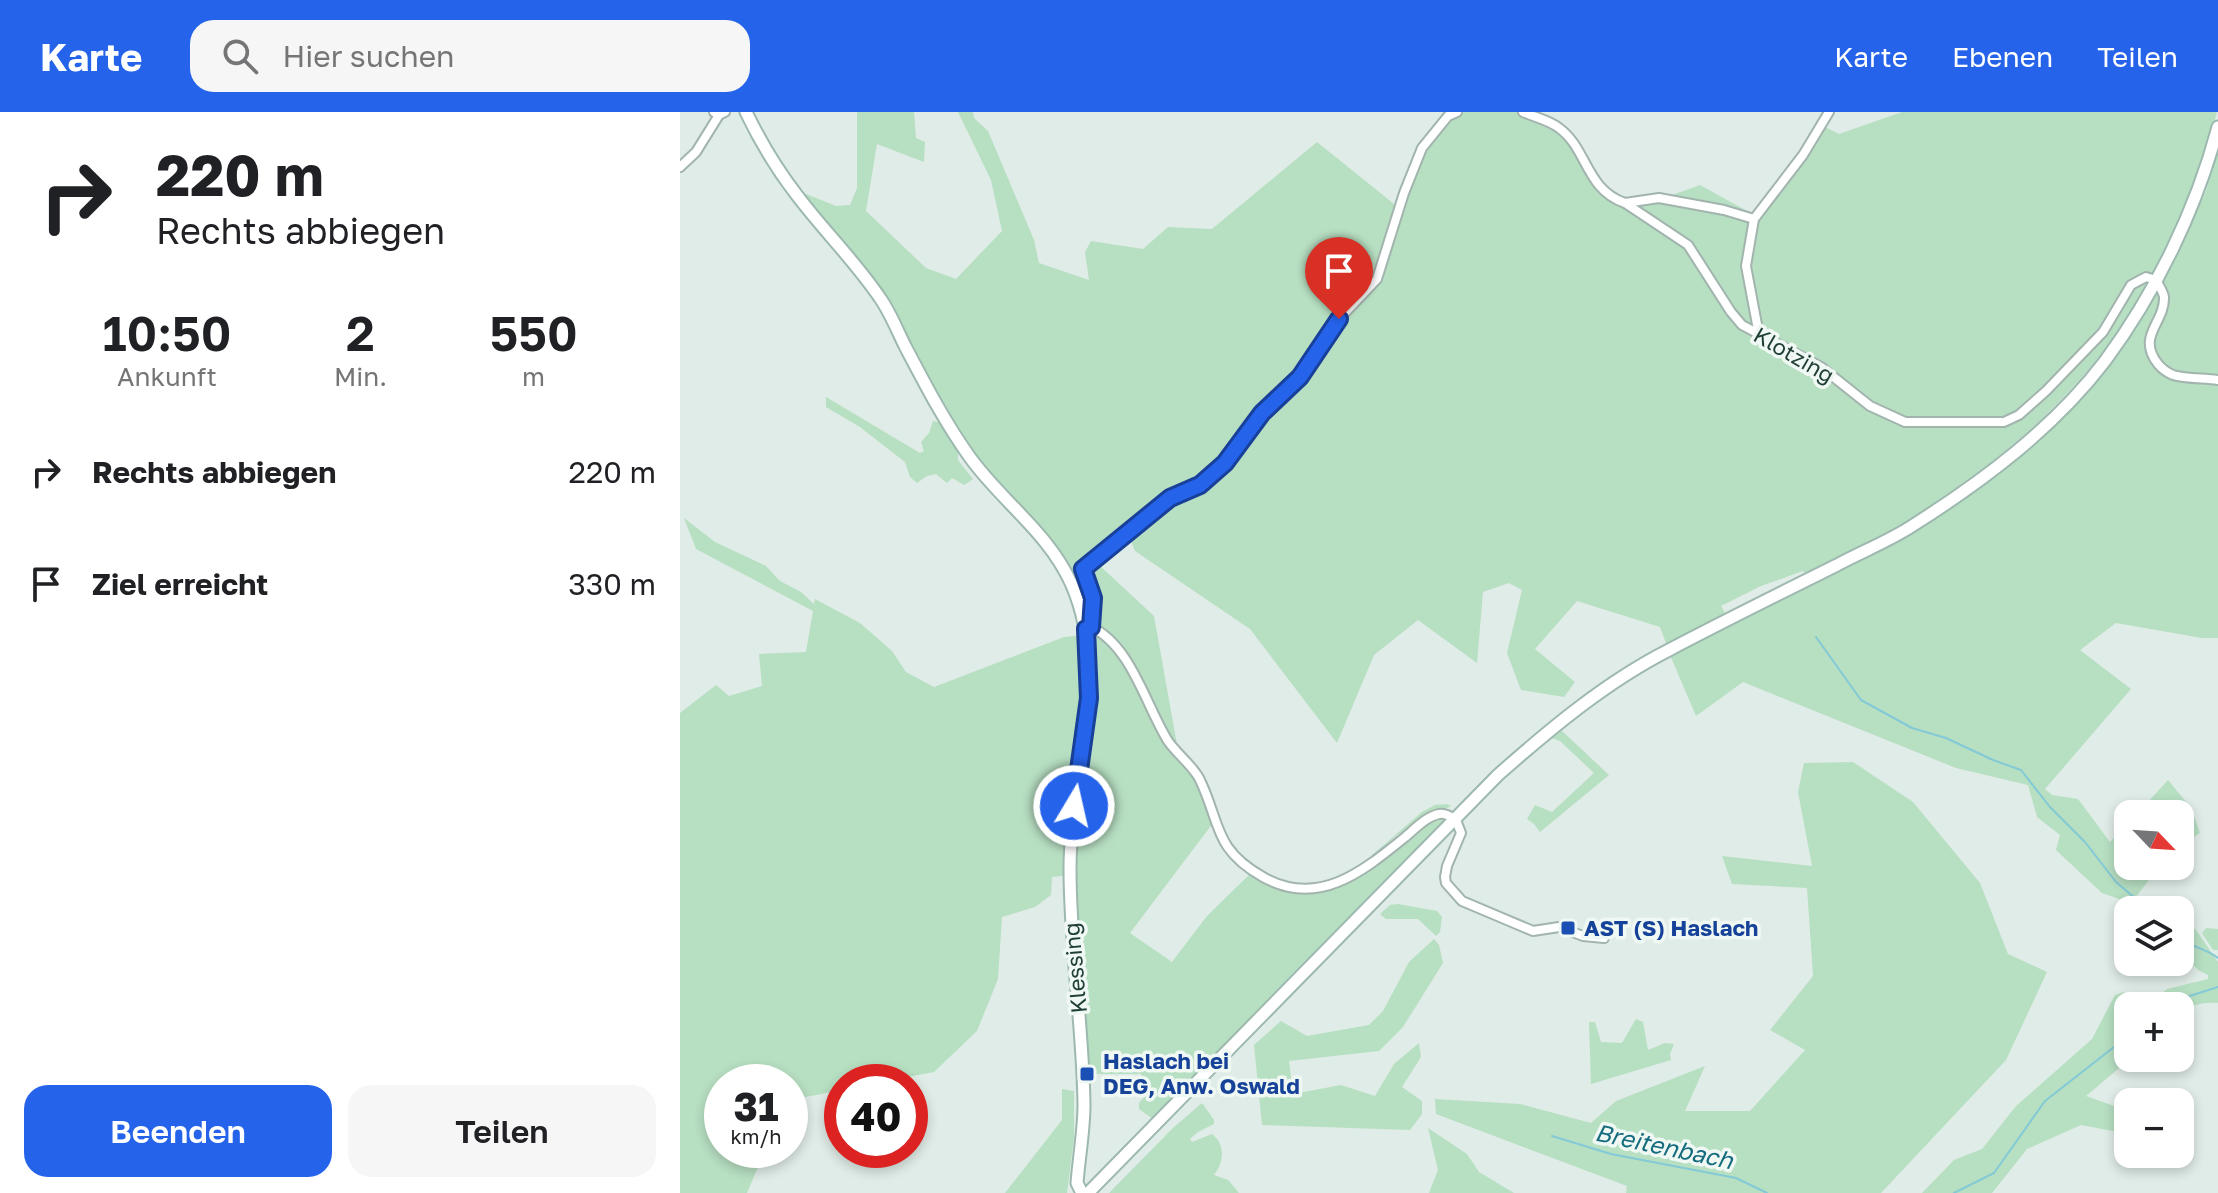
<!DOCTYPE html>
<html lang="de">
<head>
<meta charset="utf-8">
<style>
  :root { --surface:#fff; --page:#f6f6f6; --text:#202124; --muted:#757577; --accent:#2563eb }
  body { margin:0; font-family:"Golos Text",sans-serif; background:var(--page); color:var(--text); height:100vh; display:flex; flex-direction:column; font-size:30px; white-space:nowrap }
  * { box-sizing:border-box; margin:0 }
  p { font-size:26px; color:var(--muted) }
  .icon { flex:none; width:44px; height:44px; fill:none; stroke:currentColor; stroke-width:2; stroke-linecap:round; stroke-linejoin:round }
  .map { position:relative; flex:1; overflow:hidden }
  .sheet { display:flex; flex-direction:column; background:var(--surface); width:680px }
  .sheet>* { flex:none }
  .guide { background:#fff; color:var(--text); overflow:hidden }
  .needle { width:52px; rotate:115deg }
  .buttons { position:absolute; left:1434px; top:688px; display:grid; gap:16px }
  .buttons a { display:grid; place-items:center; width:80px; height:80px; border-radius:16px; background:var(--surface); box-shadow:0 4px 12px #0003; font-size:40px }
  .speed { position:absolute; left:24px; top:952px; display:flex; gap:16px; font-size:40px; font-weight:700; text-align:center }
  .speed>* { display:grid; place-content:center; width:104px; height:104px; border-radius:50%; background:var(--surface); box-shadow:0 4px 12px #0003; line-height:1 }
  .speed small { font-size:20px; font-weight:400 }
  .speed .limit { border:12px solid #d22; background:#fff; color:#111 }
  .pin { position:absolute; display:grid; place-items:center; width:68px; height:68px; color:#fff; margin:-82px -34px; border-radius:50% 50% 50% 0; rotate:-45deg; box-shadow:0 0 8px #0007 }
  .pin .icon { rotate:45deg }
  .me { position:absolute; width:88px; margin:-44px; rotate:9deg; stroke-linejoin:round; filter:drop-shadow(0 0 6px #0008) }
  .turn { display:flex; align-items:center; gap:28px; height:168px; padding:0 24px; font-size:36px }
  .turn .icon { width:104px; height:104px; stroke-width:2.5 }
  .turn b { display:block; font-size:56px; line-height:68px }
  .eta { display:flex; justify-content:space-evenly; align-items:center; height:136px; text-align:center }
  .eta b { font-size:48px; font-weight:600; line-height:56px }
  .cta { display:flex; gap:16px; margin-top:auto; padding:16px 24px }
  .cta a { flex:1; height:92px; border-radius:24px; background:var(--accent); color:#fff; font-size:32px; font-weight:600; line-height:92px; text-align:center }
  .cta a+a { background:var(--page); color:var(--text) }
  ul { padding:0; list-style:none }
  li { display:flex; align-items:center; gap:24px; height:112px; padding:0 24px }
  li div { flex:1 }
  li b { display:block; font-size:30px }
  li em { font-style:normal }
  header { display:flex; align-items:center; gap:48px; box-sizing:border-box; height:112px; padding:0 40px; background:var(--accent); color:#fff }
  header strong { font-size:38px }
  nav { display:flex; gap:44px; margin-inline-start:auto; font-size:28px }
  .search { width:560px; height:72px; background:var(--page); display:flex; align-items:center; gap:20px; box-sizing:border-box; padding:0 28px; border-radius:24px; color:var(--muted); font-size:30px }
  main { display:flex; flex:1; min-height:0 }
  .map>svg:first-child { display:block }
</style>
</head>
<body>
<header>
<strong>Karte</strong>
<div class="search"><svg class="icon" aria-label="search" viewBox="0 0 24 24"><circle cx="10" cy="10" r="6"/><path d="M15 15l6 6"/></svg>Hier suchen</div>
<nav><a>Karte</a><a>Ebenen</a><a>Teilen</a></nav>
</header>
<main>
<section class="sheet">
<div class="guide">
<div class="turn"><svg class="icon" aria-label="right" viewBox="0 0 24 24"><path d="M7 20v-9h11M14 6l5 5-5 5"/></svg><div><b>220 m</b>Rechts abbiegen</div></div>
</div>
<div class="eta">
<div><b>10:50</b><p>Ankunft</p></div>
<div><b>2</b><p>Min.</p></div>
<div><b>550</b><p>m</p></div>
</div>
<ul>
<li><svg class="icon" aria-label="right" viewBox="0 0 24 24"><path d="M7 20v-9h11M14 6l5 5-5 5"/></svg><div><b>Rechts abbiegen</b></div><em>220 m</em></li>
<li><svg class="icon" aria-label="arrive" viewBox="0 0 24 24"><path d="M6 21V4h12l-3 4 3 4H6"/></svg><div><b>Ziel erreicht</b></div><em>330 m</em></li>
</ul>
<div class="cta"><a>Beenden</a><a>Teilen</a></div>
</section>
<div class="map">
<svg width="1538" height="1081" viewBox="0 0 1538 1081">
  <rect width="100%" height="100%" fill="#e0ece7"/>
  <g fill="#b7dfc2">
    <path d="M 177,0 L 234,0 L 236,26 L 245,30 L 244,50 L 197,32 L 186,99 L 246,156 L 276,167 L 322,119 L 311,68 L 278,0 L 293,0 L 294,6 L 308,19 L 354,128 L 359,151 L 409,168 L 405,140 L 411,129 L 463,137 L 488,115 L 532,117 L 637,30 L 719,96 L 742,36 L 769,0 L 844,0 L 878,15 L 891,28 L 909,61 L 945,91 L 984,86 L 1020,73 L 1076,104 L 1141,13 L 1159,22 L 1222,0 L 1537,0 C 1498,155 1419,273 1290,366 C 1270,380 1250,396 1229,408 C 1195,427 1160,444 1126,462 L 1123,459 L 1081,474 L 1041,494 L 1046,503 L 987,534 L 980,515 L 897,489 L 855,537 L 895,570 L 884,585 L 841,578 L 827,541 L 842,478 L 829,471 L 803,480 L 797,551 L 738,508 L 694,543 L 657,631 L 570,517 L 455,439 L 448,421 L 401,455 L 410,485 L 408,506 L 400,482 L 285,335 L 218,211 L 124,84 L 126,82 L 156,94 L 170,93 L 177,76 Z"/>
    <path d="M 1538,38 L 1538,526 L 1522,526 L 1436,511 L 1400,538 L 1451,577 L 1365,677 L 1372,683 L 1398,687 L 1430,730 L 1448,711 L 1448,754 L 1480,754 L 1451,791 L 1422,781 L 1376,738 L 1380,723 L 1357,705 L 1348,673 L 1276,656 L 1063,570 L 1016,604 L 990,543 L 1162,456 L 1370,316 L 1434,246 L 1465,198 L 1508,119 L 1526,79 Z"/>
    <path d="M 146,285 L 240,341 L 244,339 L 241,330 L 249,321 L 253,309 L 262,311 L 278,336 L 278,348 L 293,367 L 284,373 L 272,366 L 267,371 L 256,362 L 247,364 L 237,371 L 230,365 L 225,350 L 180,315 L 146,295 Z"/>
    <path d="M 4,406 L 35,430 L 86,454 L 100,469 L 121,480 L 134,492 L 135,487 L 180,511 L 212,539 L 226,560 L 254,575 L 384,525 L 413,522 L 415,487 L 406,458 L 418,452 L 474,504 L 499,644 L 521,670 L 533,711 L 450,821 L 492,850 L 527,804 L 572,760 C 586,765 600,774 614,777 C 659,786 717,730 751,704 L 767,709 L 518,961 L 497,979 L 473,1007 L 459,997 L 459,991 L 465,984 L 461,962 L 407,962 L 390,763 L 372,765 L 371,783 L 355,795 L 322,805 L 318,867 L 297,919 L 254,960 L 201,970 L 162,970 L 162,978 L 110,988 L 110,970 L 42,970 L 42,1038 L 85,1038 L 67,1081 L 0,1081 L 0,601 L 36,573 L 49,584 L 82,574 L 79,542 L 126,540 L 133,499 L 16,437 Z"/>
    <path d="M 882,619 L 929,663 L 860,720 L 854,712 L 847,707 L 855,693 L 872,700 L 914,661 L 880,629 L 871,626 Z"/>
    <path d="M 1173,650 L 1233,690 L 1300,771 L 1328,842 L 1367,860 L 1326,948 L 1201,1081 L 946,1081 L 947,1074 L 756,1002 L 755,987 L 840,992 L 911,1011 L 936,989 L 1025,954 L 1005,999 L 1070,999 L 1125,938 L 1090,918 L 1133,864 L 1127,776 L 1052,772 L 1042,744 L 1132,754 L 1118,680 L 1124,651 Z"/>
    <path d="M 1488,668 L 1511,696 L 1520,721 L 1500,734 L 1500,702 L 1457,702 Z"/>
    <path d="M 767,692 L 771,694 L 717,723 L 689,748 L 691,744 L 742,700 L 755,693 Z"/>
    <path d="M 718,792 L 757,799 L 762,805 L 760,820 L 756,824 L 738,807 L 706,807 L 700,802 L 710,793 Z"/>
    <path d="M 1500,805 L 1516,818 L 1538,850 L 1538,891 C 1525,890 1509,893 1500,901 L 1500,894 L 1468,894 L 1487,877 L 1528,867 L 1528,863 L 1518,858 L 1500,840 Z"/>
    <path d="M 1526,816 L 1538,817 L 1538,838 L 1533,838 L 1522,821 Z"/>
    <path d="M 754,827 L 759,833 L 763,851 L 723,915 L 699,939 L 609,949 L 613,982 L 661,973 L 695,984 L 714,952 L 739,931 L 741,945 L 722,975 L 742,989 L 742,1002 L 730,1018 L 582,1013 L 574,933 L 601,909 L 627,924 L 689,913 L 703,899 L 729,850 Z"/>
    <path d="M 1444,880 L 1448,946 L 1451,946 L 1406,984 L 1448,999 L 1448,1010 L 1443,1021 L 1401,1013 L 1347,1037 L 1312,1081 L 1242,1081 L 1274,1048 L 1302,1037 L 1336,994 L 1412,927 L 1435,883 Z"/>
    <path d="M 956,907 L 963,910 L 968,938 L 985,931 L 994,932 L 990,942 L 991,948 L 911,972 L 909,910 L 915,910 L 921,930 L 942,931 Z"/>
    <path d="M 382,977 L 394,979 L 394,1025 L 387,1081 L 325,1081 L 382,1008 Z"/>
    <path d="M 522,991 L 534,1008 L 534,1012 L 518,1020 L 510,1027 L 512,1030 L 532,1022 C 546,1033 544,1050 534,1063 L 548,1068 L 559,1081 L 429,1081 L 493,1016 Z"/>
    <path d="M 748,1016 L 787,1042 L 799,1060 L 834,1081 L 749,1081 L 758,1058 Z"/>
  </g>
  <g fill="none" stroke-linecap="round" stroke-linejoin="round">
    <g stroke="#83c9d6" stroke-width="2">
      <path d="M 1136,525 L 1181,588 L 1232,616 L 1266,626 L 1313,648 L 1341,658 L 1370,695 L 1405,730 L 1436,770 L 1469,798"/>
      <path d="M 1500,824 C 1510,836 1526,836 1538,846"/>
      <path d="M 1490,894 L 1497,888 L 1538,875"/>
      <path d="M 872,1024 L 931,1042 L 1056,1066 L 1087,1081"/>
      <path d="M 1274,1081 L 1314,1061 L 1365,989 L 1448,924"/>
    </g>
    <g stroke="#a2b4ae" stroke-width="12">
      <g id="street">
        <path d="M 34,0 L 39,3 L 45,0"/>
        <path d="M 843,0 C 854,5 869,8 879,16 C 908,37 905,77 945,91"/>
        <path d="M 1149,0 L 1123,43 L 1074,107 L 1044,98 L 979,86 L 945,91 L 1008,133 L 1051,200 L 1062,213 L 1141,255 L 1190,294 L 1225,310 L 1324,310 L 1339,303 L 1366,279 L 1423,220 L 1451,173 L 1466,165 L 1476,168 C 1479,174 1483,179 1484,185 C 1485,211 1456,224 1478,252 C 1482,257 1486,260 1493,263 C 1506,267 1524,266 1538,268"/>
        <path d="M 0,55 L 16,40 L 39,3"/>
        <path d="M 1074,107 L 1066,154 L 1079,223"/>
        <path d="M 411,515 C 451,533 466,594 488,629 C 497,642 511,652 519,666 C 541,710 532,736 583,765 C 638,796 682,760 724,726 C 734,718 745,705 759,702 C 765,701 770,704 776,708 L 781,721 L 767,754 L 765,765 L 766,771 L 782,789 L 853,819 L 879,815 L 903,824 L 924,826"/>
        <path d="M 407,517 L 411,515 L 413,486 L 403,457 L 490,386 L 520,373 L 545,351 L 582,301 L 620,265 L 659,207 L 697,167 L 724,81 L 742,36 L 768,4 L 777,0"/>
      </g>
    </g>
    <g stroke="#9db9af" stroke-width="15">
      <g id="secondary">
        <path d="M 66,0 C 80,29 96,56 116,82 C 143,118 175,149 200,186 C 210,200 217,218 225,234 C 245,272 264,309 289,344 C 320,388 368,420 391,471 C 432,563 390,662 390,757 C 390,836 403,914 404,993 C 404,1018 399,1045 397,1071 L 402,1081"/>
        <path d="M 408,1081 L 818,663 C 870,617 926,570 989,538 C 1044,509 1101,481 1157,453 C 1181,440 1209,429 1232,414 C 1303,369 1374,316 1425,249 C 1476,180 1516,98 1538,15"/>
      </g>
    </g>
    <use href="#street" stroke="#fff" stroke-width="8"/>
    <use href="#secondary" stroke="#fff" stroke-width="11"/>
  </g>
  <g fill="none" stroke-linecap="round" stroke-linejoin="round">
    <g stroke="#184099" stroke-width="20">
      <path id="route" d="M 394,694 L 409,586 L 406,517 L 411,515 L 413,486 L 403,457 L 490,386 L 520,373 L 545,351 L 582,301 L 620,265 L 659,207"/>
    </g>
    <use href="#route" stroke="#2563eb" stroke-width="14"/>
  </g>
  <g fill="#1a4fb4" stroke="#f0f8f4" stroke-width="3">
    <rect x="880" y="808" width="16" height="16" rx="4"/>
    <rect x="399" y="954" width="16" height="16" rx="4"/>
  </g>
  <g text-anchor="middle" stroke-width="7" stroke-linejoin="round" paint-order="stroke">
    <g font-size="22" fill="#1f3e36" stroke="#f0f8f4">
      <text transform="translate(1114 243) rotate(30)" y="8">Klotzing</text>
      <text transform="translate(395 856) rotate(-95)" y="8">Klessing</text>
    </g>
    <g font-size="22" font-weight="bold" fill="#164399" stroke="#f0f8f4" text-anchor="start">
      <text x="904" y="824">AST (S) Haslach</text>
      <text x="423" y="957">Haslach bei<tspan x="423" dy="25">DEG, Anw. Oswald</tspan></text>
    </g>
    <g font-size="24" font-style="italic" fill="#156c7e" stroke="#f0f8f4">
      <text transform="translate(984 1035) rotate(12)" y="8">Breitenbach</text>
    </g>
  </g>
</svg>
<div class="buttons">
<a><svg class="needle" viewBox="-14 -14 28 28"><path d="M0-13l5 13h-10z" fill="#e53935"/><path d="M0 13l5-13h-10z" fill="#757577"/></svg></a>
<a><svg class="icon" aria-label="layers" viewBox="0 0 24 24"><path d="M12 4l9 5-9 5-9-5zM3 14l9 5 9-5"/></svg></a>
<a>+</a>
<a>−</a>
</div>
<div class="speed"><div>31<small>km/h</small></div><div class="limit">40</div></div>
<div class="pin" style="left:659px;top:207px;background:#d93025"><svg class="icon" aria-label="arrive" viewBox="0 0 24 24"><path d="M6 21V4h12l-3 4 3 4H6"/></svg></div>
<svg class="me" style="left:394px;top:694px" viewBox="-20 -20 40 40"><circle r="17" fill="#2563eb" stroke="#fff" stroke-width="3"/><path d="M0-11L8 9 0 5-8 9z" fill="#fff"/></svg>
</div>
</main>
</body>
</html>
